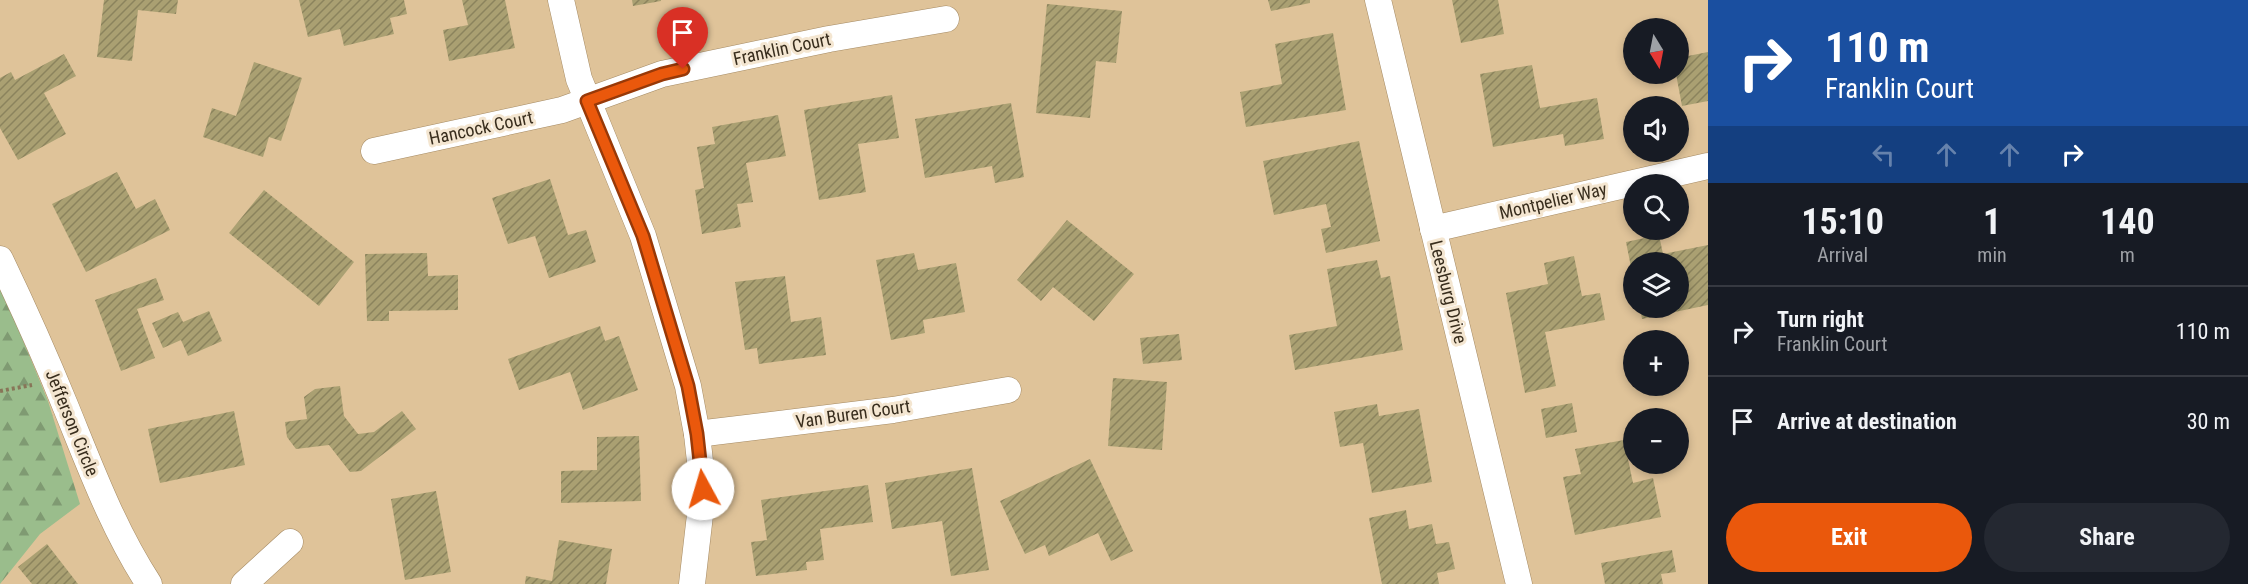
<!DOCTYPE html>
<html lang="en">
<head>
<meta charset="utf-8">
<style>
  :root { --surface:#171b24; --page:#242831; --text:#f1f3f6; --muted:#9ea1a6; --line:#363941; --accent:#ea580c }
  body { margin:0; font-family:"Roboto Condensed",sans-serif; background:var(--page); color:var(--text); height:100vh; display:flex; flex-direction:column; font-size:22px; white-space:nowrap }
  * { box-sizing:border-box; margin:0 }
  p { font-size:20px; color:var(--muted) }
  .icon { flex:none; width:33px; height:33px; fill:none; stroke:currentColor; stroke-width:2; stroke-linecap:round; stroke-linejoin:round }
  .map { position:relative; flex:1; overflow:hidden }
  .sheet { display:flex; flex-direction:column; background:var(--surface); width:540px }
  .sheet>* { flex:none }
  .banner { background:#1a4fa0; color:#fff; overflow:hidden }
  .needle { width:39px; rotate:170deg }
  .tools { position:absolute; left:1623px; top:18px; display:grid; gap:12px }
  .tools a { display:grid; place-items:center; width:66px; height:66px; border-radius:50%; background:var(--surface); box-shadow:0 3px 9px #0003; font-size:30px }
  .pin { position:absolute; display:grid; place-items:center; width:51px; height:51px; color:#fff; margin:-62px -26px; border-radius:50% 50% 50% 0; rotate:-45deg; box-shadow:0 0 6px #0007 }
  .pin .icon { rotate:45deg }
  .me { position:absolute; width:66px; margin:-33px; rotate:354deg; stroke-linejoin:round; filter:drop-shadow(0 0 4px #0008) }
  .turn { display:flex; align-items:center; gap:21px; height:126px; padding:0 18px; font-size:27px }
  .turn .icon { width:78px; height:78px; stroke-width:2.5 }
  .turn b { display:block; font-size:42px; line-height:51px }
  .lanes { display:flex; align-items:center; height:57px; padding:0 18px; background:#0003; justify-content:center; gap:30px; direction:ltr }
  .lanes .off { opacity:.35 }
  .eta { display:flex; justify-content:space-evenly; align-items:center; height:102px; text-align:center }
  .eta b { font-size:36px; font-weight:700; line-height:42px }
  .button { display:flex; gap:12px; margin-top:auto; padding:12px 18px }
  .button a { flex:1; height:69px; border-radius:36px; background:var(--accent); color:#fff; font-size:24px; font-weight:700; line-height:69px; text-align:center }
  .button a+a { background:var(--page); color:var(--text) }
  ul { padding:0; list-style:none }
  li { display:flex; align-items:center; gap:18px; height:90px; padding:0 18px; border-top:2px solid var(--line) }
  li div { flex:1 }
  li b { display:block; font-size:22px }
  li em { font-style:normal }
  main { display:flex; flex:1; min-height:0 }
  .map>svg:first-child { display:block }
</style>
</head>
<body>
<main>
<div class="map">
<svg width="1708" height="584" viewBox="0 0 1708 584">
  <defs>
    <pattern id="forest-firs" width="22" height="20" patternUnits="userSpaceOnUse" patternTransform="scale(1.5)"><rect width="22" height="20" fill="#9abd8c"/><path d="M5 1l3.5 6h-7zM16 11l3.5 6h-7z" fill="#7f9a72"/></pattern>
    <pattern id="building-hatch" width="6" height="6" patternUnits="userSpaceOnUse" patternTransform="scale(1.5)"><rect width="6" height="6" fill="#aaa072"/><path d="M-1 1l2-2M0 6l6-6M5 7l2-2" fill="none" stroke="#8b835d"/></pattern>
  </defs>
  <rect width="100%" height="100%" fill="#dfc399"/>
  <path fill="url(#forest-firs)" d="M 0,284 L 48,401 L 80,504 L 40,534 L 0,584 Z"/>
  <g fill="url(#building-hatch)">
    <path d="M 104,0 L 178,0 L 176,14 L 138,10 L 132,61 L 97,57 Z"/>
    <path d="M 299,0 L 404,0 L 407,14 L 390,18 L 394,34 L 344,46 L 340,29 L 308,37 Z"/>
    <path d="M 462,0 L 505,0 L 515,48 L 449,61 L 443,30 L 468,25 Z"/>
    <path d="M 632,0 L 661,0 L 661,1 L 633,6 Z"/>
    <path d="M 1268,0 L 1310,0 L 1310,3 L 1271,11 Z"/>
    <path d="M 1452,0 L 1498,0 L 1504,34 L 1461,43 Z"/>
    <path d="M 1047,4 L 1122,11 L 1116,63 L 1096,61 L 1090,118 L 1036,113 Z"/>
    <path d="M 1333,33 L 1346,110 L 1246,127 L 1240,92 L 1282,84 L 1275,44 Z"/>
    <path d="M 1708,52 L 1708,101 L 1682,106 L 1676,74 L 1678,74 L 1678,58 Z"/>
    <path d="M 64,54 L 76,76 L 44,93 L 66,134 L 18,160 L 0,128 L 0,78 L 11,72 L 15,80 Z"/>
    <path d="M 254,62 L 302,78 L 281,141 L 269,137 L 263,157 L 203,137 L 212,108 L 236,116 Z"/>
    <path d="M 1532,65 L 1540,108 L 1597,98 L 1604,139 L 1565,146 L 1563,134 L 1493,147 L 1480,74 Z"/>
    <path d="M 892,95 L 899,138 L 858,144 L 866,192 L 819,200 L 804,110 Z"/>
    <path d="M 1011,103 L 1024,177 L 995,183 L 992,166 L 925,178 L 915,119 Z"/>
    <path d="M 778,115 L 786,156 L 746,163 L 753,202 L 737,204 L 741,227 L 702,234 L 695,190 L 704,188 L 697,147 L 715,144 L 712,127 Z"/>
    <path d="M 1359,141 L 1380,241 L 1326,253 L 1321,229 L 1331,227 L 1326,204 L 1274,215 L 1263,161 Z"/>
    <path d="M 117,172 L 136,209 L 155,199 L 170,230 L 86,272 L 52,204 Z"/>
    <path d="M 550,179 L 568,235 L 586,230 L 596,262 L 549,278 L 535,236 L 508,244 L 492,198 Z"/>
    <path d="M 264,190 L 354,262 L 319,306 L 229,233 Z"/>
    <path d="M 1067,220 L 1134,274 L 1094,321 L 1053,287 L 1041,301 L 1017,280 Z"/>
    <path d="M 1659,235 L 1663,254 L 1708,245 L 1708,305 L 1642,319 L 1640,308 L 1678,308 L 1678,262 L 1634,262 L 1632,272 L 1626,242 Z"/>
    <path d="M 427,253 L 428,276 L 458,275 L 458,310 L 389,311 L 389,321 L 367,321 L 365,254 Z"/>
    <path d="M 914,253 L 918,270 L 956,263 L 965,312 L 923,320 L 925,333 L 891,340 L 876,260 Z"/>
    <path d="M 1574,256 L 1582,296 L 1600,293 L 1605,320 L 1545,332 L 1556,386 L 1525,393 L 1506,293 L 1548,284 L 1544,263 Z"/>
    <path d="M 1377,260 L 1381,278 L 1390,276 L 1403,350 L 1295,370 L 1289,335 L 1337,326 L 1327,269 Z"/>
    <path d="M 785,276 L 791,322 L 821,317 L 826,355 L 759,364 L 757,348 L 745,350 L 735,282 Z"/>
    <path d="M 156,278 L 164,300 L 137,309 L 155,358 L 121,371 L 95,300 Z"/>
    <path d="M 209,311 L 222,341 L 188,356 L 181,340 L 163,348 L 152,323 L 178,312 L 183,322 Z"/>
    <path d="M 600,326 L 605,341 L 619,336 L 638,390 L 583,410 L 570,372 L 519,390 L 508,359 Z"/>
    <path d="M 1179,334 L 1182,360 L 1143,364 L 1140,338 Z"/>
    <path d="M 1113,378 L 1167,382 L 1162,450 L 1108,446 Z"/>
    <path d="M 340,386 L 344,416 L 358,434 L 374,432 L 402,411 L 416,429 L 361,471 L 350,472 L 329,445 L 296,449 L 287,437 L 285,422 L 307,419 L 304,397 L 315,389 Z"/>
    <path d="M 1572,403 L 1577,432 L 1546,438 L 1541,409 Z"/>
    <path d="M 1377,404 L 1379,416 L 1419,409 L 1432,482 L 1372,493 L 1363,443 L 1340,447 L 1334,412 Z"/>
    <path d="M 234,411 L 245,465 L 160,483 L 148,429 Z"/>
    <path d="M 639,436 L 641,501 L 561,503 L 561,471 L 597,470 L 597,437 Z"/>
    <path d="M 1624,440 L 1633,483 L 1653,478 L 1661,517 L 1575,535 L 1563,477 L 1581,474 L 1575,449 Z"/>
    <path d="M 1090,459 L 1133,551 L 1111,561 L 1098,533 L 1049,556 L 1045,545 L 1025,554 L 1000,501 Z"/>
    <path d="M 972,468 L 989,570 L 951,576 L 942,521 L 892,529 L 885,483 Z"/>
    <path d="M 868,485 L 873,522 L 820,529 L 824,560 L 806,562 L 807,570 L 756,576 L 751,542 L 767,540 L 761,500 Z"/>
    <path d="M 436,491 L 451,572 L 405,580 L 391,499 Z"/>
    <path d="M 1406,510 L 1409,529 L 1432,524 L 1436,544 L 1449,542 L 1455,569 L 1437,573 L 1439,584 L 1382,584 L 1369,518 Z"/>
    <path d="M 559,540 L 612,549 L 606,584 L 525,584 L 526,576 L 552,581 Z"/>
    <path d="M 47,544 L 78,584 L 32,584 L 18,567 Z"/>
    <path d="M 1672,550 L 1676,572 L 1661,574 L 1663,584 L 1605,584 L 1601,563 Z"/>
  </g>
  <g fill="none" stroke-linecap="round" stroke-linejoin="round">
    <g stroke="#a58a63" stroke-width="27">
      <g id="street">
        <path d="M 561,0 L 579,79 L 643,236 L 688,386 L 697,434 L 703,489 L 692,584"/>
        <path d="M 1378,0 L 1519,584"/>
        <path d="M 374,151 L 562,110 L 662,74 L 829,39 L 946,19"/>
        <path d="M 1433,229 L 1708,166"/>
        <path d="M 0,259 C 23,307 45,356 65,405 C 90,466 113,529 149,584"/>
        <path d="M 697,434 L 893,410 L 1008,390"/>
        <path d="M 244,584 L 290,542"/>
      </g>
    </g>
    <path stroke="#887558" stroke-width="4" stroke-dasharray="3 3" stroke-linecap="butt" d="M 0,391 L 32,385"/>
    <use href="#street" stroke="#fff" stroke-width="26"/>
  </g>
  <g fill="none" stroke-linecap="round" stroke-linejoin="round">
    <g stroke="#983908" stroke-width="15">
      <path id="route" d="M 683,69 L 662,74 L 587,101 L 643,236 L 688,386 L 697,434 L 703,489"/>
    </g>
    <use href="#route" stroke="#ea580c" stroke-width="10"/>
  </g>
  <g text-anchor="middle" stroke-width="6" stroke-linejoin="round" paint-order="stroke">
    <g font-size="18" fill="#382d1d" stroke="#f4e6d1">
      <text transform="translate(782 49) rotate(-12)" y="6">Franklin Court</text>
      <text transform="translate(481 128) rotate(-12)" y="6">Hancock Court</text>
      <text transform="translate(1553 201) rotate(-13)" y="6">Montpelier Way</text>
      <text transform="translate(1448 292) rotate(76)" y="6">Leesburg Drive</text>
      <text transform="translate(853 414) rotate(-8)" y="6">Van Buren Court</text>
      <text transform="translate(72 423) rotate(68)" y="6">Jefferson Circle</text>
    </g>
  </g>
</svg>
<div class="tools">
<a><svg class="needle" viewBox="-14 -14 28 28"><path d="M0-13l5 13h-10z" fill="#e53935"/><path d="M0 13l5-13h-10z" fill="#9ea1a6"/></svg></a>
<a><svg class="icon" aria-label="sound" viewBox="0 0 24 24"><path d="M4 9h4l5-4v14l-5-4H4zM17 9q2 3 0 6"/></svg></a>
<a><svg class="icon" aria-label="search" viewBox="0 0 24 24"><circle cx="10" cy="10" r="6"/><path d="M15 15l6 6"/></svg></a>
<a><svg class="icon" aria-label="layers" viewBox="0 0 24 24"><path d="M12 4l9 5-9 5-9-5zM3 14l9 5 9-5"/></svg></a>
<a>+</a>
<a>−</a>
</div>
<div class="pin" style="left:683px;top:69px;background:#d93025"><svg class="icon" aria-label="arrive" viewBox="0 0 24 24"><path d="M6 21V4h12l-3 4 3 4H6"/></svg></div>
<svg class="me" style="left:703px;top:489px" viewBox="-20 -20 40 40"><circle r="19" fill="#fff"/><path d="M0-13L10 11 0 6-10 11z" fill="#ea580c"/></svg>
</div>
<section class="sheet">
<div class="banner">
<div class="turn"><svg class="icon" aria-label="right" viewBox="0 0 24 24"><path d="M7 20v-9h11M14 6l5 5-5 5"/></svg><div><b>110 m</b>Franklin Court</div></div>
<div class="lanes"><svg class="icon off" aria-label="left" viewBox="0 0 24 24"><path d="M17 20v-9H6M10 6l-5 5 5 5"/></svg><svg class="icon off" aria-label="ahead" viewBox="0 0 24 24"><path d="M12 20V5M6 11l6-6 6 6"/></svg><svg class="icon off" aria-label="ahead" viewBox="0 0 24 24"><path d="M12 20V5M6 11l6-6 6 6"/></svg><svg class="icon" aria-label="right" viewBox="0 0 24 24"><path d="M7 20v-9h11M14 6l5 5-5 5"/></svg></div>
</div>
<div class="eta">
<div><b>15:10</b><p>Arrival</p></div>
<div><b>1</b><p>min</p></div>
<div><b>140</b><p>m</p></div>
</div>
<ul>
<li><svg class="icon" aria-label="right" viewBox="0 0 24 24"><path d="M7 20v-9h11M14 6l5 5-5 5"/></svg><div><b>Turn right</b><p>Franklin Court</p></div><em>110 m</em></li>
<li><svg class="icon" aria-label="arrive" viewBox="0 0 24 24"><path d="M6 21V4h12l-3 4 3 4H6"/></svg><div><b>Arrive at destination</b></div><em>30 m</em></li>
</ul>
<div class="button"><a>Exit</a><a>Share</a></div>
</section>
</main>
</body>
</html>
